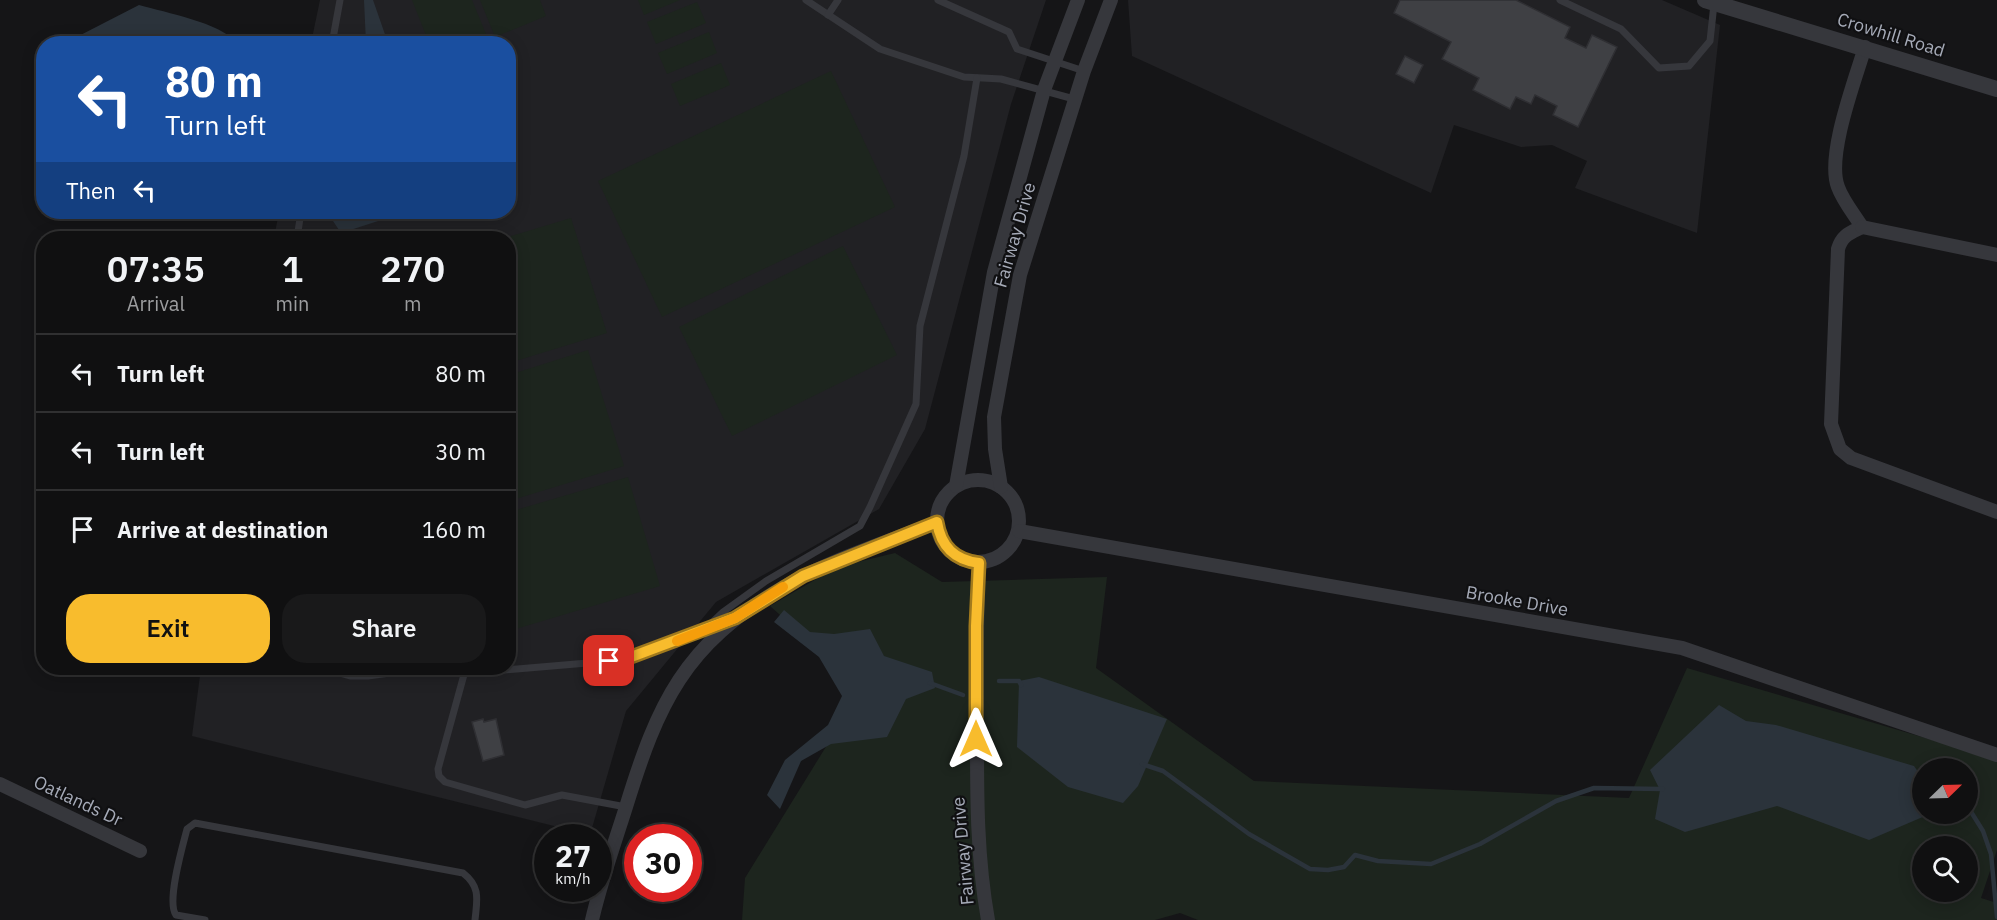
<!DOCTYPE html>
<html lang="en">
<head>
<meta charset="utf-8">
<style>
  :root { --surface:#101011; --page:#19191a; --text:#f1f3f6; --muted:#9c9d9f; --line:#303031; --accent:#f8bc2d }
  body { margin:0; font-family:"IBM Plex Sans",sans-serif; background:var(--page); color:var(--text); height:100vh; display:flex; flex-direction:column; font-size:22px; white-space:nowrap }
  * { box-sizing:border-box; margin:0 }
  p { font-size:20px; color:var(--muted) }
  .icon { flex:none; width:33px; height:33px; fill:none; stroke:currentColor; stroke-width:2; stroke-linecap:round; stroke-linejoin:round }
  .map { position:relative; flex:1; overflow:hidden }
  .panel { position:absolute; left:36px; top:231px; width:480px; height:444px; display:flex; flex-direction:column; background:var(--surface); border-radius:24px; box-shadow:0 3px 15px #0003,0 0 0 2px var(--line) }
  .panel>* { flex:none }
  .banner { position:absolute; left:36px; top:36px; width:480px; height:183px; border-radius:24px; box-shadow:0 3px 15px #0003,0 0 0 2px var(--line); background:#1a4fa0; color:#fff; overflow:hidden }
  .needle { width:39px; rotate:67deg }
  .controls { position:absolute; left:1912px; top:758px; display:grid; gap:12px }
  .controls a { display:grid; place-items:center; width:66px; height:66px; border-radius:50%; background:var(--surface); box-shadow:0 3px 15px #0003,0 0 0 2px var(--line); font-size:30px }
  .speed { position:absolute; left:534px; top:824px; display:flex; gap:12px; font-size:30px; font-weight:700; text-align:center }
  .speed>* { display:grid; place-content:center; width:78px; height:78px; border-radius:50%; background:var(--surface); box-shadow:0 3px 15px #0003,0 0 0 2px var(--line); line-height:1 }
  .speed small { font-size:15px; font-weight:400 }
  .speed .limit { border:9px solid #d22; background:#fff; color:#111 }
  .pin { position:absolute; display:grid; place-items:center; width:51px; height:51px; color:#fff; margin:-26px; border-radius:12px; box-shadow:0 3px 9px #0006 }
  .me { position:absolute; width:66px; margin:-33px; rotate:0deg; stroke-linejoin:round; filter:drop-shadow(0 0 4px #0008) }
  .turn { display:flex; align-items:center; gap:21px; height:126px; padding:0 30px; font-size:27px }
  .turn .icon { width:78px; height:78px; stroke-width:2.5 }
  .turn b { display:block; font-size:42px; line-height:51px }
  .then { display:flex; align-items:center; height:57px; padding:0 30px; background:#0003; gap:12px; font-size:22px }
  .eta { display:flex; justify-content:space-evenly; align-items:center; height:102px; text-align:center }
  .eta b { font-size:36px; font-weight:600; line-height:42px }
  .button { display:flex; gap:12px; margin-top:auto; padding:12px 30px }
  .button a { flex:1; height:69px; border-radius:24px; background:var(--accent); color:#111; font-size:24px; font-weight:600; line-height:69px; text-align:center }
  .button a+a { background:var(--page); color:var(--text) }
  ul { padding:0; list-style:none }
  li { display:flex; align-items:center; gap:18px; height:78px; padding:0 30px; border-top:2px solid var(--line) }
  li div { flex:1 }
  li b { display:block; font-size:22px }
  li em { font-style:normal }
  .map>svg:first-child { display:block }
</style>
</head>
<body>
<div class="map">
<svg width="1997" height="920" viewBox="0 0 1997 920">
  <rect width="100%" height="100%" fill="#151517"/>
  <g fill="#212124">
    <path d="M 320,0 L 1046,0 L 1011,104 L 925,429 L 879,509 L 716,602 L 626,711 L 590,835 L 192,736 L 201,668 L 508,668 L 508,238 L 274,238 L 279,212 L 508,212 L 508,44 L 311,43 Z"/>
    <path d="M 1128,0 L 1662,0 L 1720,25 L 1697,233 L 1575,188 L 1587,161 L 1552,145 L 1521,147 L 1454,125 L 1431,193 L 1132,56 Z"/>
  </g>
  <g fill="#1d251e" fill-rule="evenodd">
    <path d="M 412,0 L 472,0 L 488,39 L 477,43 L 429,43 Z"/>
    <path d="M 480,0 L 540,0 L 546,16 L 495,37 Z"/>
    <path d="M 638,0 L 680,0 L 644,15 Z"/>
    <path d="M 697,2 L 706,23 L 656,44 L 647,22 Z"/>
    <path d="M 709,32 L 717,53 L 667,74 L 658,53 Z"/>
    <path d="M 721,63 L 730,85 L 680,106 L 671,84 Z"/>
    <path d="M 831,71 L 895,207 L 662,317 L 598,181 Z"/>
    <path d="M 571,218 L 607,333 L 509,363 L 508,238 L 505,238 Z"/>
    <path d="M 843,246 L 897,355 L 732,436 L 679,327 Z"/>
    <path d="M 588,350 L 624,466 L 509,501 L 509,375 Z"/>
    <path d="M 628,477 L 660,586 L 509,631 L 509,512 Z"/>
    <path d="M 895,553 L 942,582 L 1107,577 L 1096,668 L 1254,781 L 1629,798 L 1687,668 L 1997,759 L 1997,850 L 1981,898 L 1997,903 L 1997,920 L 1198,920 L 1180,913 L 1155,920 L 742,920 L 745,878 L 848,711 L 843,671 L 770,606 L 837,567 ZM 1923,768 L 1968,768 L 1968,813 L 1923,813 ZM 1923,846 L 1968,846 L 1968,891 L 1923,891 Z"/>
  </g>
  <g fill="#2b333b">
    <path d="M 364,0 L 373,0 L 388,43 L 366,43 Z"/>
    <path d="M 139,5 C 167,13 218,22 238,43 L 65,43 Z"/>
    <path d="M 43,54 L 43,122 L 38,114 L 34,59 Z"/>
    <path d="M 327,212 L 406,212 L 341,233 Z"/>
    <path d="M 784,610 L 810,632 L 834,634 L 870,629 L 884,656 L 932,672 L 935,688 L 906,699 L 887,737 L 831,744 L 801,761 L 780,809 L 767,795 L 785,760 L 828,725 L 842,696 L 819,657 L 774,622 Z"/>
    <path d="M 1039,677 L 1167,719 L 1138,786 L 1123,803 L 1068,787 L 1017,747 L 1019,681 Z"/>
    <path d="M 1719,705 L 1746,721 L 1776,725 L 1914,766 L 1923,779 L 1923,813 L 1932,813 L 1869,840 L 1777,806 L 1685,832 L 1655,819 L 1660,790 L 1650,770 Z"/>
  </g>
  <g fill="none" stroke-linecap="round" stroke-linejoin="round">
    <g stroke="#2b333b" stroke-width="4.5">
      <path d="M 999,681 L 1019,681 L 1021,685"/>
      <path d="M 930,683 L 963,695"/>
      <path d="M 1142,764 L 1163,771 L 1249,834 L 1310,869 L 1328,870 L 1344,867 L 1355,855 L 1378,861 L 1431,864 L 1480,844 L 1556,801 L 1594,788 L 1663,789"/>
      <path d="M 1968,807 L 1983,831 L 1991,854 L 1997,917"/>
    </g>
  </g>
  <g fill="#3f4044" stroke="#2f2f33" stroke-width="1.5">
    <path d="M 1400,0 L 1516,0 L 1570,27 L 1565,38 L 1586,48 L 1592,35 L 1617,47 L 1578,127 L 1553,115 L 1557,106 L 1535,95 L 1531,104 L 1516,97 L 1510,109 L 1473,90 L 1479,78 L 1442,59 L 1451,42 L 1394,13 Z"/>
    <path d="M 1405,56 L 1423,65 L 1414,83 L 1396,74 Z"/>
    <path d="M 483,719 L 484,722 L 496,719 L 504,755 L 483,761 L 472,722 Z"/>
  </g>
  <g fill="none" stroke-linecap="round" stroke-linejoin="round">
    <g stroke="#36373c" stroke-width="7">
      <path d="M 806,0 L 880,49 L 964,77 L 1001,79 L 1074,99"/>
      <path d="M 938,0 L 1009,32 L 1017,49 L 1084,71"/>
      <path d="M 1560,0 L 1621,29 L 1659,68 L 1689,66 L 1710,41 L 1714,4"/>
      <path d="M 828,15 L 838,0"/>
      <path d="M 332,44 L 340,0"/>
      <path d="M 297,238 L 301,212"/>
      <path d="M 703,631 L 723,612 L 766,581 L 860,526 L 870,507 L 916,404 L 920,326 L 964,156 L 977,78"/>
      <path d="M 333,668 L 336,672 L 350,676 L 368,676 L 419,669 L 480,672 L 623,660 L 727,621"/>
      <path d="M 465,671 L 438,769 L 439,776 L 445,782 L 525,805 L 562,795 L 626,807"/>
      <path d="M 205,920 L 176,915 C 166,902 183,845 187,829 L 195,823 L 463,873 C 481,887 477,900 475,920"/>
    </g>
    <g stroke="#36373c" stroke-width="14">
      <path d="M 1865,47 C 1855,80 1826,156 1838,187 C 1843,201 1854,214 1862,227 C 1850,233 1842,235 1838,249 L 1831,424 L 1840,449 L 1851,458 L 1997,512"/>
      <path d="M 1862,227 L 1997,255"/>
      <circle cx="978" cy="521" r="41"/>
      <path d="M 956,486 L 994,272 L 1044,90 L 1078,0"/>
      <path d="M 1001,487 L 995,449 L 994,417 L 1020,275 L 1084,71 L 1111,0"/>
      <path d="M 1019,531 L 1682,648 L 1997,755"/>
      <path d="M 979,563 C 976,615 977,666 977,719 C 977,787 976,853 988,920"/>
      <path d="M 0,784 L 140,851"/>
      <path d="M 592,920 C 601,881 614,845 626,807 C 658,703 684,645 782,588 C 829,560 886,543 937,522"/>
    </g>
    <path stroke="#36373c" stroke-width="16" d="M 1705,0 L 1997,89"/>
  </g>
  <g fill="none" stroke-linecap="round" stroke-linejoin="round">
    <g stroke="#a17a1d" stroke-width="15">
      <path id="route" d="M 609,661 L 623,660 L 735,618 L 803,576 L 937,522 C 941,547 955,560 979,563 L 976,626 L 976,739"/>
    </g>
    <use href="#route" stroke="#f8bc2d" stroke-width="10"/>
    <path stroke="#f59e0b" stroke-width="10" d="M 677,641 L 735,618 L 783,587"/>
  </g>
  <g text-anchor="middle" stroke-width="4.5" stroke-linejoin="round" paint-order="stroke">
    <g font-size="18" fill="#a6abb8" stroke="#101012">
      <text transform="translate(1891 35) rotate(17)" y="6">Crowhill Road</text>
      <text transform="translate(1015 235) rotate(-74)" y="6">Fairway Drive</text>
      <text transform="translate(1517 601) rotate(10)" y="6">Brooke Drive</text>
      <text transform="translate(78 801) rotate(25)" y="6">Oatlands Dr</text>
      <text transform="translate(963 851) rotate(-95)" y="6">Fairway Drive</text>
    </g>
  </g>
</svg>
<div class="controls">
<a><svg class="needle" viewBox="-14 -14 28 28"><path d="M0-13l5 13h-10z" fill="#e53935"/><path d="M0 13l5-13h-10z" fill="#9c9d9f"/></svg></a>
<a><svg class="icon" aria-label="search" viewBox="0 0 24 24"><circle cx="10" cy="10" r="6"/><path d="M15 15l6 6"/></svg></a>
</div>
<div class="speed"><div>27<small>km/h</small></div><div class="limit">30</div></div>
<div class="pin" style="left:609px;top:661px;background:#d93025"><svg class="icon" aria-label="arrive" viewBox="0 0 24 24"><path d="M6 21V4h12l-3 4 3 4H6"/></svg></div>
<svg class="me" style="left:976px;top:739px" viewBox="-20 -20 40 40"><path d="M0-17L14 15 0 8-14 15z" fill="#f8bc2d" stroke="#fff" stroke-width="4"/></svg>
<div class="banner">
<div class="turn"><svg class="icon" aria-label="left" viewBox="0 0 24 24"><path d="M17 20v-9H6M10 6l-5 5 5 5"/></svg><div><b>80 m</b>Turn left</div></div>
<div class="then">Then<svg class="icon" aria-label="left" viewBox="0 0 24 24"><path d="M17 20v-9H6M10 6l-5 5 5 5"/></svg></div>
</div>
<section class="panel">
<div class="eta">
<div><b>07:35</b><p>Arrival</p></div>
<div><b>1</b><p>min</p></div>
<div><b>270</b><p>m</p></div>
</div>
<ul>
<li><svg class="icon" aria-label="left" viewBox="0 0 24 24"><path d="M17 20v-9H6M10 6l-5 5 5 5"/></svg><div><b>Turn left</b></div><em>80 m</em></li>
<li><svg class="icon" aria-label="left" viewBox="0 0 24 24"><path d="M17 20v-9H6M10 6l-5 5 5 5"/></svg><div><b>Turn left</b></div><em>30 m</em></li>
<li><svg class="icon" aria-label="arrive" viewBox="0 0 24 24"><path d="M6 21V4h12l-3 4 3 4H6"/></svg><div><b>Arrive at destination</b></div><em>160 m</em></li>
</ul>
<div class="button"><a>Exit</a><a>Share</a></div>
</section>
</div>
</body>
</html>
